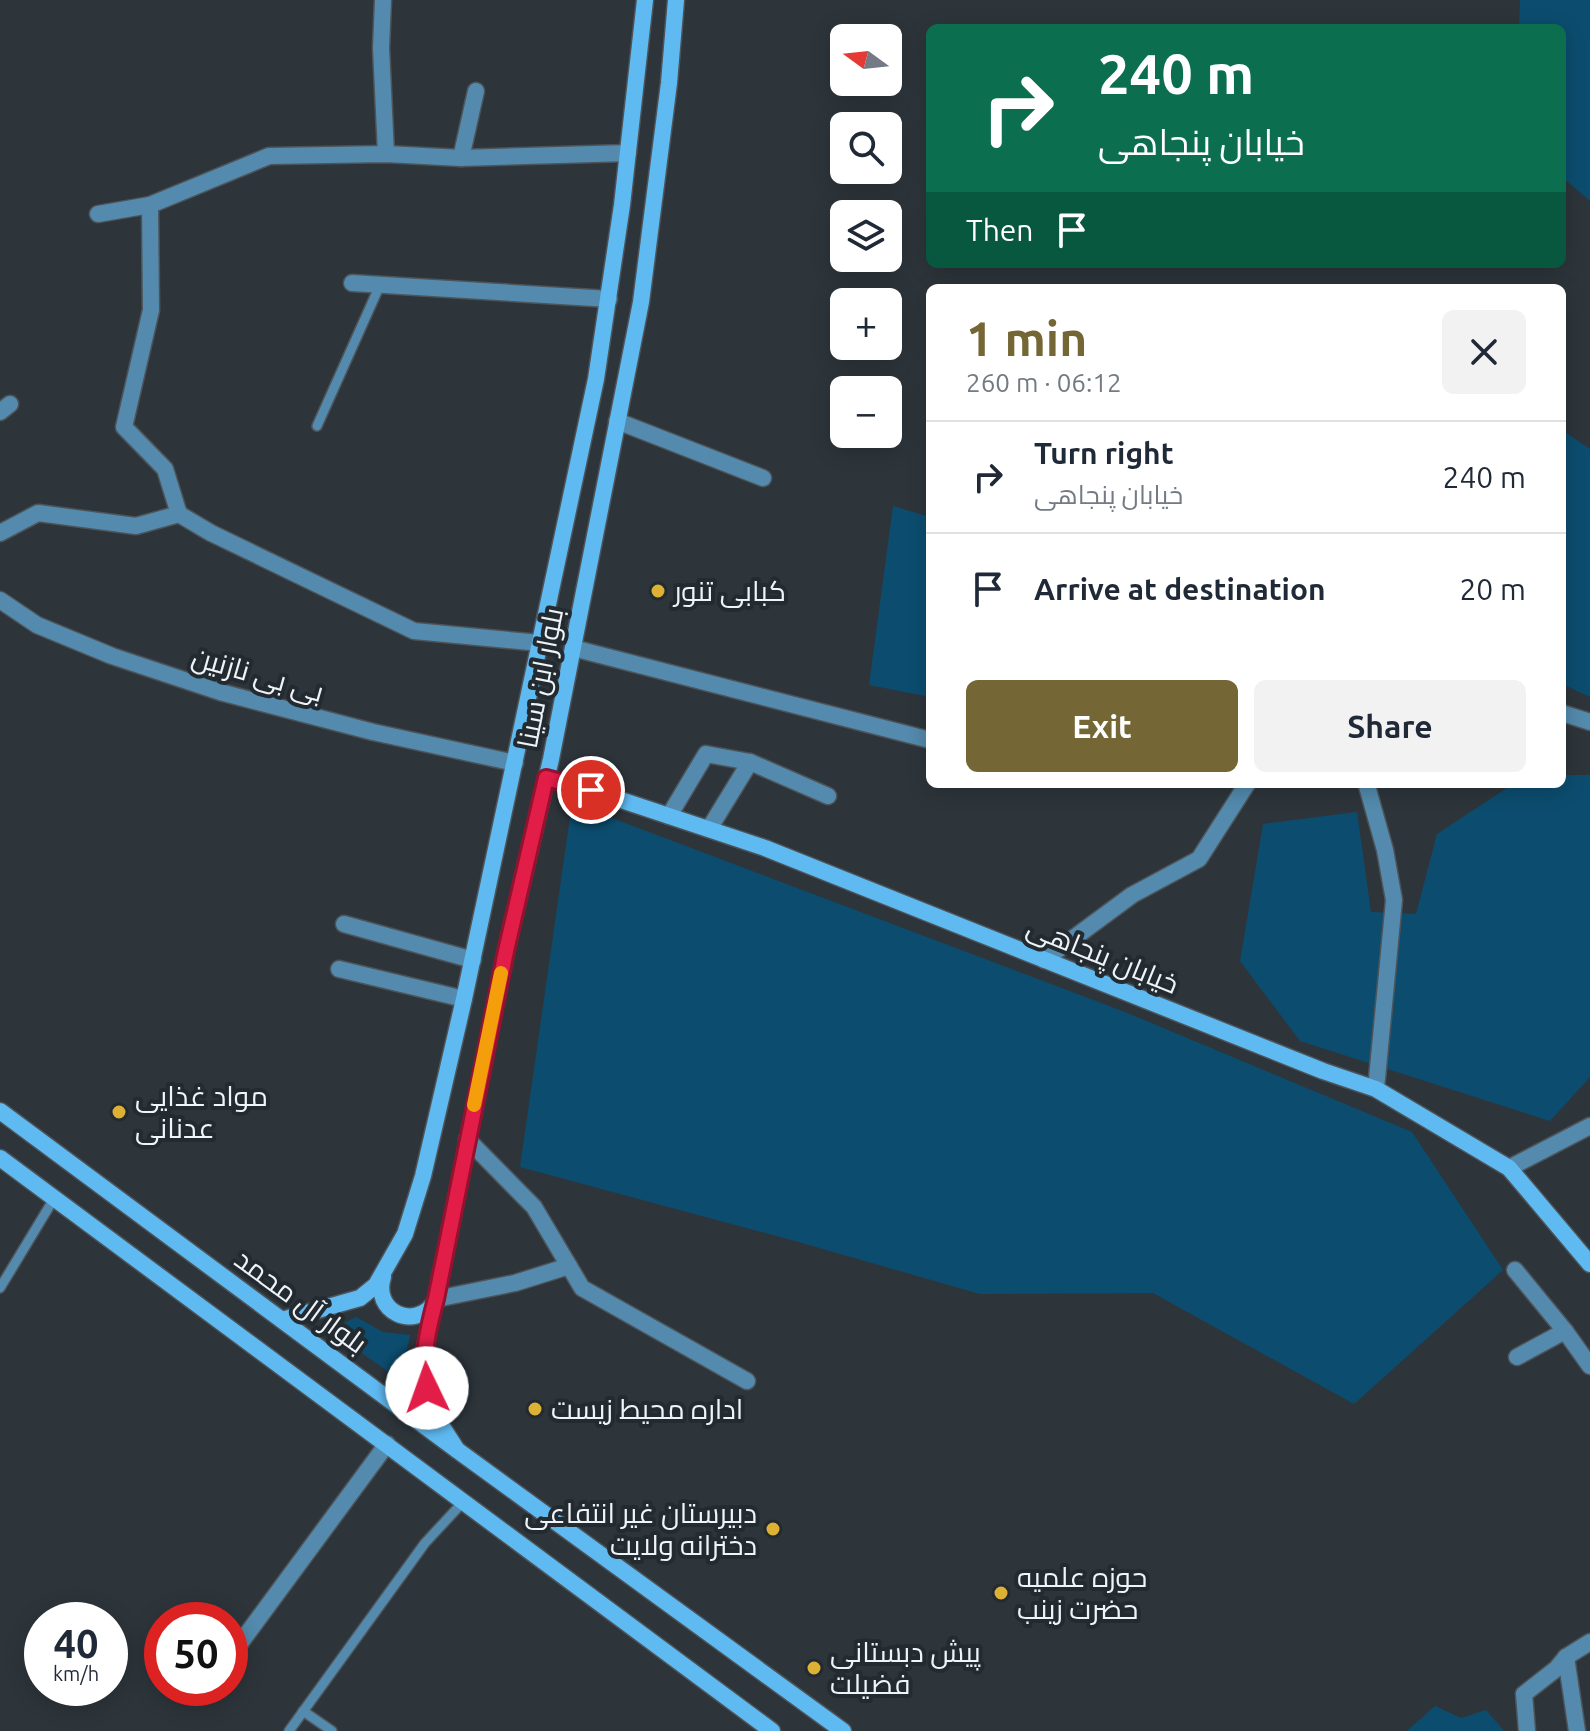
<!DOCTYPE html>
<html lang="en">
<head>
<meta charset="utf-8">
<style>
  :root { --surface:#fff; --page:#f2f2f3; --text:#1f2937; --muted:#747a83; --line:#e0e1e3; --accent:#746635 }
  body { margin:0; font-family:Ubuntu,Cairo,sans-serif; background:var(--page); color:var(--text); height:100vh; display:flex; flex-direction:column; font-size:30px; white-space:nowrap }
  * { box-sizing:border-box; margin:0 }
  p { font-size:26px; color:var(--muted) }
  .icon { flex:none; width:44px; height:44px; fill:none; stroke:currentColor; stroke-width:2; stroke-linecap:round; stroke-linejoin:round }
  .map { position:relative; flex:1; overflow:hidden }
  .panel { position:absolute; left:926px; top:284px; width:640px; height:504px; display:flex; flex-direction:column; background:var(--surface); border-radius:12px; box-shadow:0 4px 20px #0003 }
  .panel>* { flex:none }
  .hud { position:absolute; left:926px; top:24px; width:640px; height:244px; border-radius:12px; box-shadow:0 4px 20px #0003; background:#0b6e4f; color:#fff; overflow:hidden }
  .needle { width:52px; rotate:285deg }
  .buttons { position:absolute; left:830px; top:24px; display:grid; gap:16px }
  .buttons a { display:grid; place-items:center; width:72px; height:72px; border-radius:12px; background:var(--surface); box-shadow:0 4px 20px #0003; font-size:40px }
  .speed { position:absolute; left:24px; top:1602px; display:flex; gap:16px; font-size:40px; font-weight:700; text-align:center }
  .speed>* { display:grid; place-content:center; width:104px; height:104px; border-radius:50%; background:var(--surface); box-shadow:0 4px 20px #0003; line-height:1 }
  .speed small { font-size:20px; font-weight:400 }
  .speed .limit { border:12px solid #d22; background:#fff; color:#111 }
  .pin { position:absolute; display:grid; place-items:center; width:68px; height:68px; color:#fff; margin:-34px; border:4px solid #fff; border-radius:50%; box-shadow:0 2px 8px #0007 }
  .me { position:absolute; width:88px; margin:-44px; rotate:357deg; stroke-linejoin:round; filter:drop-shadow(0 0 6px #0008) }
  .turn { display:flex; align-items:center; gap:28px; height:168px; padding:0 40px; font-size:36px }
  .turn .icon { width:104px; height:104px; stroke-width:2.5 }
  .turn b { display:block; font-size:56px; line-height:68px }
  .then { display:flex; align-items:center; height:76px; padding:0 40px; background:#0003; gap:16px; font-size:30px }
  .round { display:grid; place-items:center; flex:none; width:84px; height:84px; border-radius:12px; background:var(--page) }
  .head { display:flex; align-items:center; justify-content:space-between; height:136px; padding:0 40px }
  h1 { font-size:48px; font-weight:600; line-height:60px; color:var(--accent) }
  .cta { display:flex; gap:16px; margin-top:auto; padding:16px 40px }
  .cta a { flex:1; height:92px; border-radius:12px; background:var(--accent); color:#fff; font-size:32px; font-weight:600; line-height:92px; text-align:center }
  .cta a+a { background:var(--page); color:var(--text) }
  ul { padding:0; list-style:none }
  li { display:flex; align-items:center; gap:24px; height:112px; padding:0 40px; border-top:2px solid var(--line) }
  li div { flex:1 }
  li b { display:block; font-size:30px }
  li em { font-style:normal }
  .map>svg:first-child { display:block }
</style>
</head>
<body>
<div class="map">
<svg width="1590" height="1731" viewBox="0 0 1590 1731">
  <rect width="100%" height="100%" fill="#2d353b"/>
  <g fill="#0c4d6f">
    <path d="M 1520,0 L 1590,0 L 1590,201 L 1562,177 L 1562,28 L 1519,28 Z"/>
    <path d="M 1562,430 L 1590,449 L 1590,697 L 1562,684 Z"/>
    <path d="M 893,506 L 930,517 L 930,697 L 869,685 Z"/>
    <path d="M 1562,775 L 1590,775 L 1590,1077 L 1550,1121 L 1300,1041 L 1240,961 L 1263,824 L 1357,812 L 1371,912 L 1416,914 L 1437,834 L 1513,784 L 1562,784 Z"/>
    <path d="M 572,803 L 1125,1012 L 1412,1132 L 1503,1270 L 1354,1404 L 1153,1293 L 980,1294 L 795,1241 L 520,1167 Z"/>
    <path d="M 356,1317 L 383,1332 L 410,1335 L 401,1381 L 330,1330 Z"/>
    <path d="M 1435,1706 L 1461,1718 L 1486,1710 L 1504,1731 L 1407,1731 Z"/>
  </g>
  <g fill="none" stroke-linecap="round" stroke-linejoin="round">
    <g stroke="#4c5459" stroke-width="12">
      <g id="lane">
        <path d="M 317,426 L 380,285"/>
        <path d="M 0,1288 L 55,1197"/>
        <path d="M 303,1711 L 332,1731"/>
        <path d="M 289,1731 L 425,1543 L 464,1501"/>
      </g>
    </g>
    <g stroke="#4c5459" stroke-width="19">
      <g id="street">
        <path d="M 383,0 L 381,48 L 386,154"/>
        <path d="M 461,158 L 476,91"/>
        <path d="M 150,205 L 151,310 L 124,427 L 165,469 L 179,514"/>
        <path d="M 98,214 L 150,205 L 269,156 L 386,154 L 461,158 L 628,153"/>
        <path d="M 352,283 L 609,299"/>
        <path d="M 0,412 L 10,404"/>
        <path d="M 617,421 L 763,478"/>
        <path d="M 0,533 L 38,513 L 136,526 L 179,514 L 211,533 L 414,631 L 540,643"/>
        <path d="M 0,600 L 37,625 L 112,656 L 220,692 L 373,732 L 515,763"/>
        <path d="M 573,648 L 930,740"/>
        <path d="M 1562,713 L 1590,722"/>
        <path d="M 750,762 L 828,796"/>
        <path d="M 1367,786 L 1385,850 L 1394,900 L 1376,1089"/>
        <path d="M 669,816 L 706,754 L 750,762 L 709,829"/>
        <path d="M 344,924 L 473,960"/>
        <path d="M 1044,960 L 1132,895 L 1199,859 L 1247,784"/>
        <path d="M 339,969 L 464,999"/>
        <path d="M 467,1139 L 534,1207 L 582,1288 L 747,1381"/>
        <path d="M 1509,1168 L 1590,1126"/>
        <path d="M 1515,1270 L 1565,1331"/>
        <path d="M 436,1299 L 515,1283 L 569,1266"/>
        <path d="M 1517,1357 L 1565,1331 L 1590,1366"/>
        <path d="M 230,1657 L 387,1444"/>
        <path d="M 201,1696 L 207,1688"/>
        <path d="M 1527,1731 L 1524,1694 L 1556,1669 L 1566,1657"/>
        <path d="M 1577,1731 L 1566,1657 L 1590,1642"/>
      </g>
    </g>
    <g stroke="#4c5459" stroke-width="19">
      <g id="secondary">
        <path d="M 546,778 L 591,790 L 765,848 L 1323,1071 L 1376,1089 L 1509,1168 L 1590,1264"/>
        <path d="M 0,1111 L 457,1450 L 843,1731"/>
        <path d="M 0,1158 L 772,1731"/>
        <path d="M 383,1277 C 372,1311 414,1332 435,1302"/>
        <path d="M 282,1320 L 360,1298 L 376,1285 L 405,1234 L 423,1176 L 464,999 L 596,379 L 622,205 L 645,0"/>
        <path d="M 457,1450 C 448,1435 437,1421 431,1406 C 416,1371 427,1333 436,1299 L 506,951 L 551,759 L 641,302 L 669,83 L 676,0"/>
      </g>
    </g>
    <use href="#lane" stroke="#538aad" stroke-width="9"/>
    <use href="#street" stroke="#538aad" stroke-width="16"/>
    <use href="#secondary" stroke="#5fbaf2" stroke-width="16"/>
  </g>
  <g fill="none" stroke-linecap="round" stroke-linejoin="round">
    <g stroke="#92132f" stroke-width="20">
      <path id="route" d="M 427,1388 C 421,1357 428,1329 436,1299 L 506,951 L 546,778 L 591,790"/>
    </g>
    <use href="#route" stroke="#e11d48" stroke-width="14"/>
    <path stroke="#f59e0b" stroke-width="14" d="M 474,1105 L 501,973"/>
  </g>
  <g fill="#ddb133" stroke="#232b31" stroke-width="3">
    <circle cx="658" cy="591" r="8"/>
    <circle cx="119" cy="1112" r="8"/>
    <circle cx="535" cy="1409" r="8"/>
    <circle cx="773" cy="1529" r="8"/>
    <circle cx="1001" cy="1593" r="8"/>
    <circle cx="814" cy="1668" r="8"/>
  </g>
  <g text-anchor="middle" stroke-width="8" stroke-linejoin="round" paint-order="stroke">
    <g font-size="28" fill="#eff4f8" stroke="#232b31" text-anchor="start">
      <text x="674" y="601">کبابی تنور</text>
      <text x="135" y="1106">مواد غذایی<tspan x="135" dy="32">عدنانی</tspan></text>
      <text x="551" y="1419">اداره محیط زیست</text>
      <text x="757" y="1523" text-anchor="end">دبیرستان غیر انتفاعی<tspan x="757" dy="32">دخترانه ولایت</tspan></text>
      <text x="1017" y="1587">حوزه علمیه<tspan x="1017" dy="32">حضرت زینب</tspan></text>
      <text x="830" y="1662">پیش دبستانی<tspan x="830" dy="32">فضیلت</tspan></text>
    </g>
    <g font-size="28" fill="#eff4f8" stroke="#232b31">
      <text transform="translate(258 674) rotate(16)" y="10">بی بی نازنین</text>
      <text transform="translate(540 678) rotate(-79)" y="10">بلوار ابن سینا</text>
      <text transform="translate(1103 955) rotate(22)" y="10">خیابان پنجاهی</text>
      <text transform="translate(301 1301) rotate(36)" y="10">بلوار آل محمد</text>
    </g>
  </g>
</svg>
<div class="buttons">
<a><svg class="needle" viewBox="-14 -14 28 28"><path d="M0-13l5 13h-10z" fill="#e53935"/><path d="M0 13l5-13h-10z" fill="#747a83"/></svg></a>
<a><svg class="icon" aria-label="search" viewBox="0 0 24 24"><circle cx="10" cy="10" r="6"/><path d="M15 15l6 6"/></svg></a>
<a><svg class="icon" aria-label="layers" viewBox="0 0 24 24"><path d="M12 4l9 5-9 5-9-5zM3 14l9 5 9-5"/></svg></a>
<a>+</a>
<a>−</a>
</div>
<div class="speed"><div>40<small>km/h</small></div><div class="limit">50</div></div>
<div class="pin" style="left:591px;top:790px;background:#d93025"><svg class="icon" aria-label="arrive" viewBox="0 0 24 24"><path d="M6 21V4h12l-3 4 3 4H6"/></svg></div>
<svg class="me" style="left:427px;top:1388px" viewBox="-20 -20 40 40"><circle r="19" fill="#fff"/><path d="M0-13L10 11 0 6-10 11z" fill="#e11d48"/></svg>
<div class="hud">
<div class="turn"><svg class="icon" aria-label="right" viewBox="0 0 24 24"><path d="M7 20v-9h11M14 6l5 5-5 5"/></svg><div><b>240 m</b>خیابان پنجاهی</div></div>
<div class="then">Then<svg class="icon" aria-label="arrive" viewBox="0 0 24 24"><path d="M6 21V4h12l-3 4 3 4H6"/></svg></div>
</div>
<section class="panel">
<div class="head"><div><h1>1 min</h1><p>260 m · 06:12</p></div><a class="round"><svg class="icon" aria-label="close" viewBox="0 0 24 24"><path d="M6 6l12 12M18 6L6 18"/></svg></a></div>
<ul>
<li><svg class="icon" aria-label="right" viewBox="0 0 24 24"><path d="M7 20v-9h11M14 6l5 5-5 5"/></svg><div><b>Turn right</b><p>خیابان پنجاهی</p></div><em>240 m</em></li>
<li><svg class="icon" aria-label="arrive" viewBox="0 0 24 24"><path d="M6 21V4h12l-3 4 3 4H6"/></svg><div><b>Arrive at destination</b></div><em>20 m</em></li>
</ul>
<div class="cta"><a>Exit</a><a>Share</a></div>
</section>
</div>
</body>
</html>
